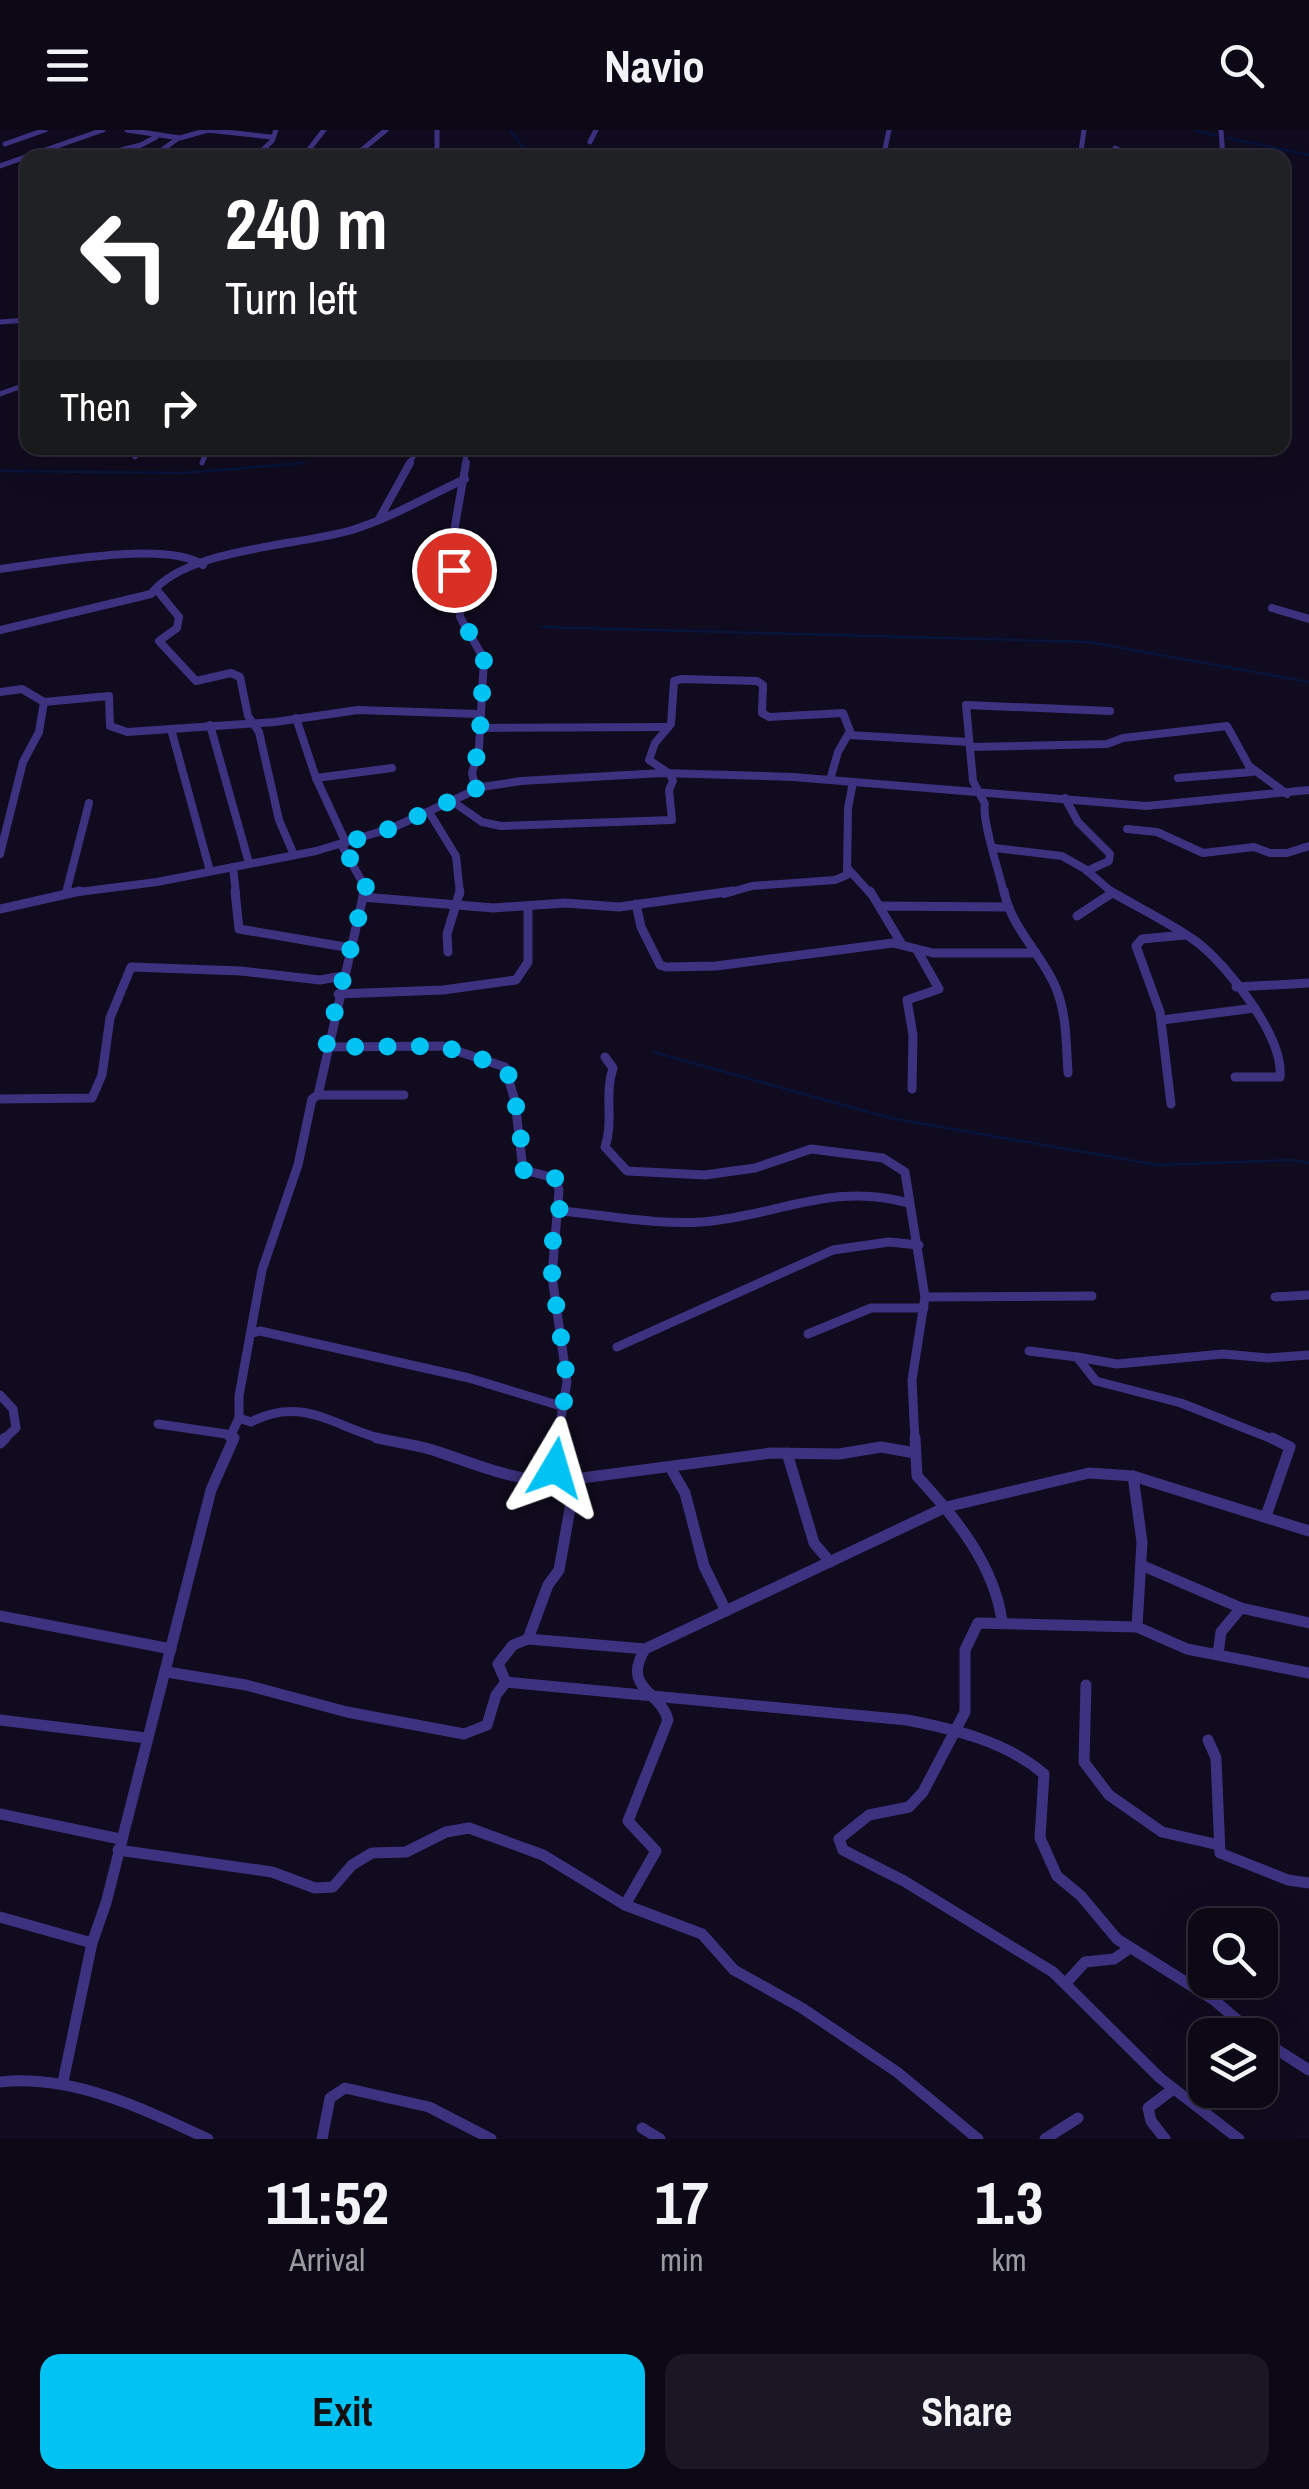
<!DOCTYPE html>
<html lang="en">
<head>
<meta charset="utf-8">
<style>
  :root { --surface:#0c0816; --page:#1a1623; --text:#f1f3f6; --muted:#9a9aa1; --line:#2c2935; --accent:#00c3f3 }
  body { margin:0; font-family:"Archivo Narrow",sans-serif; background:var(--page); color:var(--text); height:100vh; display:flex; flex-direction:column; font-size:38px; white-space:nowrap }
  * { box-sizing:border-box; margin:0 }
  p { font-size:32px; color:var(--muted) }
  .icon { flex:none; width:55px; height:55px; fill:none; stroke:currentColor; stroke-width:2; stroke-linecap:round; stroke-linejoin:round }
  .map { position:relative; height:2009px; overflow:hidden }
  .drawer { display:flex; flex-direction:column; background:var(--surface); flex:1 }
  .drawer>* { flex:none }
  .top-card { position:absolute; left:20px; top:20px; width:1270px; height:305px; border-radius:20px; box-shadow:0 10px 40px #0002,0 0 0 2px var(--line); background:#202124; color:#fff; overflow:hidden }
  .buttons { position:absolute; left:1188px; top:1778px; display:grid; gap:20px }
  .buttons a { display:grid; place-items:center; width:90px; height:90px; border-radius:20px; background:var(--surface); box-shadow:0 10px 40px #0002,0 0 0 2px var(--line); font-size:50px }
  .pin { position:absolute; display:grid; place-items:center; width:85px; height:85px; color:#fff; margin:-42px; border:5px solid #fff; border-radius:50%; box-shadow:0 2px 10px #0007 }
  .me { position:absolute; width:110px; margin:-55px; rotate:7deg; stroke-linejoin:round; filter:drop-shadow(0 0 8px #0008) }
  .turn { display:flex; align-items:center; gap:35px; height:210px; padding:0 40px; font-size:45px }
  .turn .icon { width:130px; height:130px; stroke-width:2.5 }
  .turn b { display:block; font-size:70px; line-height:85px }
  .then { display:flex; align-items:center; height:95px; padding:0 40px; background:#0003; gap:20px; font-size:38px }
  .eta { display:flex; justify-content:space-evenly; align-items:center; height:170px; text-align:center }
  .eta b { font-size:60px; font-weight:700; line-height:70px }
  .action { display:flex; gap:20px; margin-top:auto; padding:20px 40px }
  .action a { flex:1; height:115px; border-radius:20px; background:var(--accent); color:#111; font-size:40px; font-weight:700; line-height:115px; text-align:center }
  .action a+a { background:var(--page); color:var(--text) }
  header { display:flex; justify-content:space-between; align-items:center; height:130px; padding:0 40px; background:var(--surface); font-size:45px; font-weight:700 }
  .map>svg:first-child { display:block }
</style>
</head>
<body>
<header><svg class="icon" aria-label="menu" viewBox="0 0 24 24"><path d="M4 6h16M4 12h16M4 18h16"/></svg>Navio<svg class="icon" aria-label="search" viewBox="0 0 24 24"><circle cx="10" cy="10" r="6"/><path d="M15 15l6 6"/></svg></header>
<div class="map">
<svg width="1309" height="2009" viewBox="0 0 1309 2009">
  <rect width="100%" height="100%" fill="#100b1e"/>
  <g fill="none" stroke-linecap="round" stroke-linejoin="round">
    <g stroke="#06143c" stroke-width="2.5">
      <path d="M 510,0 L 531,28"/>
      <path d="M 1194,0 L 1217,6"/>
      <path d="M 1228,8 L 1309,25"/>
      <path d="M 0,341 L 183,343 L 304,333"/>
      <path d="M 541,497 L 1089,512 L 1309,552"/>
      <path d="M 653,922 L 890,988 L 1158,1035 L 1291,1030 L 1309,1033"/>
    </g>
    <g stroke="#3d3280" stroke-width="5">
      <path d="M 127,0 L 180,8 L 208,0"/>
      <path d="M 207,0 L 271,7"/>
      <path d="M 324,0 L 307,22 L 328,28"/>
      <path d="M 1221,0 L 1223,28"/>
      <path d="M 590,12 L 596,0"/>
      <path d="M 5,14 L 45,0"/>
      <path d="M 1115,18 L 1135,28"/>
      <path d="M 90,28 L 141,15 L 156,7"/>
      <path d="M 151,28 L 177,9"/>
      <path d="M 254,28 L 272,11 L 276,0"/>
      <path d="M 352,28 L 386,0"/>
      <path d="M 431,28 L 437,17 L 437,0"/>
      <path d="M 883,28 L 889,0"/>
      <path d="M 1080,28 L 1084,0"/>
      <path d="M 1191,28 L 1201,27"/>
      <path d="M 0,36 L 103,0"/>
      <path d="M 0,192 L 28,190"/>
      <path d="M 0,264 L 28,254"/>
      <path d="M 135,327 L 138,318"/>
      <path d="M 202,333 L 208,318"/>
      <path d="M 408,336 L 418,318"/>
      <path d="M 465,336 L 466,318"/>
    </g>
    <g stroke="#3d3280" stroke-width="8">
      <path d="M 466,333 L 453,407 L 460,487 L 484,529 L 479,618 L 472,643 L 476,659"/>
      <path d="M 379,389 L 410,333"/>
      <path d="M 0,439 C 46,433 167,410 203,435"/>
      <path d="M 156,459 L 179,487 L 177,498 L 159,511 L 196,551 L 231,543 L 240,547 L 248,586 L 259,602 L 279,690 L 294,725"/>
      <path d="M 1272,478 L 1309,489"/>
      <path d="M 0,500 L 151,464 C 185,418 299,416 352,400 C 391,388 428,366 465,349"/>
      <path d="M 0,562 L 22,559 L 44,572 L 39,602 L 23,632 L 0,724"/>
      <path d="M 44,572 L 109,566 L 110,596 L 127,602 L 171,599"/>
      <path d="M 296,588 L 316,648 L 346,713"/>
      <path d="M 210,595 L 249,733"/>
      <path d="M 477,598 L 668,597"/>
      <path d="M 849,605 L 969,612"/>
      <path d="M 970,617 L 1107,614 L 1123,608 L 1227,596 L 1249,636 L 1287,664"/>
      <path d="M 316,648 L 392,638"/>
      <path d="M 1178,648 L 1252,642"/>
      <path d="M 1065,668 L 1078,692 L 1110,724 L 1109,731 L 1087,741"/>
      <path d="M 452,671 L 482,692 L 501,696 L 672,690 L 669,660 L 673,651 L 670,644 L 649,630 L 655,613 L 671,594 L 674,551 L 682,549 L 757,551 L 763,555 L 762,583 L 769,587 L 843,583 L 850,601 L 838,622 L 830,650"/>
      <path d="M 429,682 L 456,726 L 460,764"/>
      <path d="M 1127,699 L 1157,702 L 1203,723 L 1254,717 L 1270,723 L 1287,723 L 1309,716"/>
      <path d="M 341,714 L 365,757 L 364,764"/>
      <path d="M 995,718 L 1062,726 L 1085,739 L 1114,764"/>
      <path d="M 233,737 L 236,764"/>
      <path d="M 849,740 L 871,764"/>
      <path d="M 210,741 L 171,599 L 275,592 L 358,580 L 478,584"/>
      <path d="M 66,763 L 89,673"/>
      <path d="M 63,764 L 157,752 L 316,721 L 392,698 L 482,657 L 521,651 L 662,643 L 793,647 L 1146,676 L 1309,660"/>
      <path d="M 724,764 L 752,756 L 835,750 L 847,745 L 848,678 L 853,652"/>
      <path d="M 1004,764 C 1000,744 981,689 985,674 L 973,651 L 966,575 L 1110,581"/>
    </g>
    <g stroke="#3d3280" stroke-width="9">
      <path d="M 235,761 L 239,799 L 351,818"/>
      <path d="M 364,761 L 363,767 L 493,778 L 565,773 L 619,777 L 733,761"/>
      <path d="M 870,761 L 879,776"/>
      <path d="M 1004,761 C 1011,798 1042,824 1056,858 C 1067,885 1066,914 1068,943"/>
      <path d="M 1110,761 C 1139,778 1169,792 1197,812 C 1228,836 1284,907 1280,947 L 1235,947"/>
      <path d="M 363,767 L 318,965 L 404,965"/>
      <path d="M 636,774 L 641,797 L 660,835 L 666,837 L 716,836 L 893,813 L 933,823 L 1036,823"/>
      <path d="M 0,779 L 80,761"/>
      <path d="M 1077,786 L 1112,763"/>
      <path d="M 901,813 L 879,776 L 1007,777"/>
      <path d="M 448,822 L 447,804 L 460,761"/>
      <path d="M 1236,857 L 1309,853"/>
      <path d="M 338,864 L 443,860 L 516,850 L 528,832 L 528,776"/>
      <path d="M 1162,890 L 1255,878"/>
      <path d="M 326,917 L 442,916 L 505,937 L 515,971 L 523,1040 L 555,1048 L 559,1060 L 552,1146 L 567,1252 L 557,1311"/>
      <path d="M 605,927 L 613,938 C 604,965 614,992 605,1017 L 627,1041 L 705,1045 L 755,1038 L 811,1019 L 883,1028 L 905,1042 L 925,1167 L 912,1250 L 915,1311"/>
      <path d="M 912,959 L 913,905 L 907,870 L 939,859 L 917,820"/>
      <path d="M 0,969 L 92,968 L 102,945 L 110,888 L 131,837 L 241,841 L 320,850 L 343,846"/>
      <path d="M 1171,974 L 1160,882 L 1136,816 L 1142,809 L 1185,805"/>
      <path d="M 561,1081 C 606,1085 656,1095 701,1092 C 774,1087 832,1051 908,1073"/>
      <path d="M 925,1167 L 1092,1166"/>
      <path d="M 1275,1167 L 1309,1165"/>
      <path d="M 252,1203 L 260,1201 L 469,1248 L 564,1277"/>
      <path d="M 808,1204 L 871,1178 L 924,1178"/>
      <path d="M 617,1217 L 833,1120 L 889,1112 L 919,1115"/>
      <path d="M 1029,1221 L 1077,1227 L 1096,1251 L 1181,1273 L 1277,1311"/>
      <path d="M 1077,1227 L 1117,1234 L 1223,1224 L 1268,1228 L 1309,1225"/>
      <path d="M 0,1265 L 13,1279 L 16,1298 L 2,1311"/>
      <path d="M 239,1288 L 251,1292 C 304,1264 336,1299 389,1311"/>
      <path d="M 158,1294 L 226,1304 L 234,1311"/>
      <path d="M 231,1305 L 239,1288 L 239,1266 L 262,1140 L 298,1035 L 312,969 L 318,965"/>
    </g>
    <g stroke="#3d3280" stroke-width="11">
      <path d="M 377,1308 C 398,1313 419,1315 439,1322 C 480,1336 514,1351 559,1351"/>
      <path d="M 558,1308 L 559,1351 L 771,1323 L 839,1324 L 881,1317 L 915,1323"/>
      <path d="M 915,1308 L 917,1346 C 955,1387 994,1434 1002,1491"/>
      <path d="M 0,1313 L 5,1308"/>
      <path d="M 787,1323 L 814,1413 L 830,1432"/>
      <path d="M 670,1337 L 685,1363 L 704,1436 L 726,1481"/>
      <path d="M 1133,1346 L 1142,1412 L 1137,1497"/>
      <path d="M 575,1351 L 559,1440 L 548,1455 L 528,1509 L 645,1519"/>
      <path d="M 1266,1386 L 1290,1317 L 1272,1308"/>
      <path d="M 1141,1435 L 1241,1478 L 1309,1493"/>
      <path d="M 0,1486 L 171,1519"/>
      <path d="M 528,1509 L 513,1515 L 498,1534 L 506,1552 L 907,1590 C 954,1599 1007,1612 1044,1644 L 1040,1708 L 1057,1746 L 1081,1766 L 1117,1809 L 1214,1870 L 1255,1905"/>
      <path d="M 1218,1524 L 1221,1502 L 1241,1478"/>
      <path d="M 167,1542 L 246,1555 L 347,1582 L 464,1604 L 487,1595 L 496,1565 L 506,1552"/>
      <path d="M 1086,1555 L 1084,1632 L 1109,1665 L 1162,1702 L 1219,1715"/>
      <path d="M 0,1590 L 146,1608"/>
      <path d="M 1208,1610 L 1216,1628 L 1220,1723 L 1288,1750 L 1309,1753"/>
      <path d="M 0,1684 L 120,1709"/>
      <path d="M 118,1720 L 272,1742 L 315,1758 L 333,1757 L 352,1735 L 372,1723 L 406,1722 L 446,1702 L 469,1698 L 543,1725 L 625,1775 L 702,1804 L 734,1840 L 802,1878 L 897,1942 L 978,2009"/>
      <path d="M 625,1775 L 656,1721 L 628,1691 L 668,1590 C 661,1561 621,1559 645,1519 L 946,1377 L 1089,1343 L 1133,1346 L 1309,1401"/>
      <path d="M 0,1787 L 92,1813"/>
      <path d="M 1065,1854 L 1085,1832 L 1114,1829 L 1130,1818"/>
      <path d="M 1260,1909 L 1309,1940"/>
      <path d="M 0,1952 C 72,1944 144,1979 208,2009"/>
      <path d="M 63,1952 L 92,1813 L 106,1773 L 211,1360 L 234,1308"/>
      <path d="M 642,1998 L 660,2009"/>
      <path d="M 322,2009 L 330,1968 L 345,1958 L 429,1977 L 491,2009"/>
      <path d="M 1045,2009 L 1078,1988"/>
      <path d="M 1165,2009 L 1151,1991 L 1148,1978 L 1173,1959"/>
      <path d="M 1239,2009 L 1160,1948 L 1053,1842 L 904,1751 L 843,1720 L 839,1709 L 869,1685 L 909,1677 L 923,1662 L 965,1582 L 965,1520 L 978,1493 L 1137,1497 L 1187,1519 L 1309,1543"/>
    </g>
  </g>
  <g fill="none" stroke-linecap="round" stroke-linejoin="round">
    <path stroke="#00c3f3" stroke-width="18" stroke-dasharray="0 32.4" d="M 454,440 L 460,486 L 484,529 L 479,618 L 472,643 L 476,659 L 392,698 L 342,714 L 366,757 L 326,917 L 442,916 L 505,937 C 515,954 523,1017 523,1040 L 555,1048 L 562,1068 L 553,1107 L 552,1146 L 567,1249 L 555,1338"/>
  </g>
</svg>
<div class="buttons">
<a><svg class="icon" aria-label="search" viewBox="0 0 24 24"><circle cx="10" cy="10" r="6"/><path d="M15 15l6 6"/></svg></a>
<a><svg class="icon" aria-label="layers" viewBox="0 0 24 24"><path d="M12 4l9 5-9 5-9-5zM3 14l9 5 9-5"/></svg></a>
</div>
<div class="pin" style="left:454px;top:440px;background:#d93025"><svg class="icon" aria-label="arrive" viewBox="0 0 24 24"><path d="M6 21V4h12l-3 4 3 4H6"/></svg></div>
<svg class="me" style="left:555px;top:1338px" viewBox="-20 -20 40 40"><path d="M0-17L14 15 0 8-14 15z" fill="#00c3f3" stroke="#fff" stroke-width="4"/></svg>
<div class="top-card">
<div class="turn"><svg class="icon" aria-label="left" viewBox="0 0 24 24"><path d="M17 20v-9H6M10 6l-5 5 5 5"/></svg><div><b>240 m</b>Turn left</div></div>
<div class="then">Then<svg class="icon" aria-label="right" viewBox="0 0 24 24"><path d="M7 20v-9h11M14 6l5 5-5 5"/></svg></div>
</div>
</div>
<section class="drawer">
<div class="eta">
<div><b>11:52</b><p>Arrival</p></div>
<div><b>17</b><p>min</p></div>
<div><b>1.3</b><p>km</p></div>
</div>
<div class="action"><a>Exit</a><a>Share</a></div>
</section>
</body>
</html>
